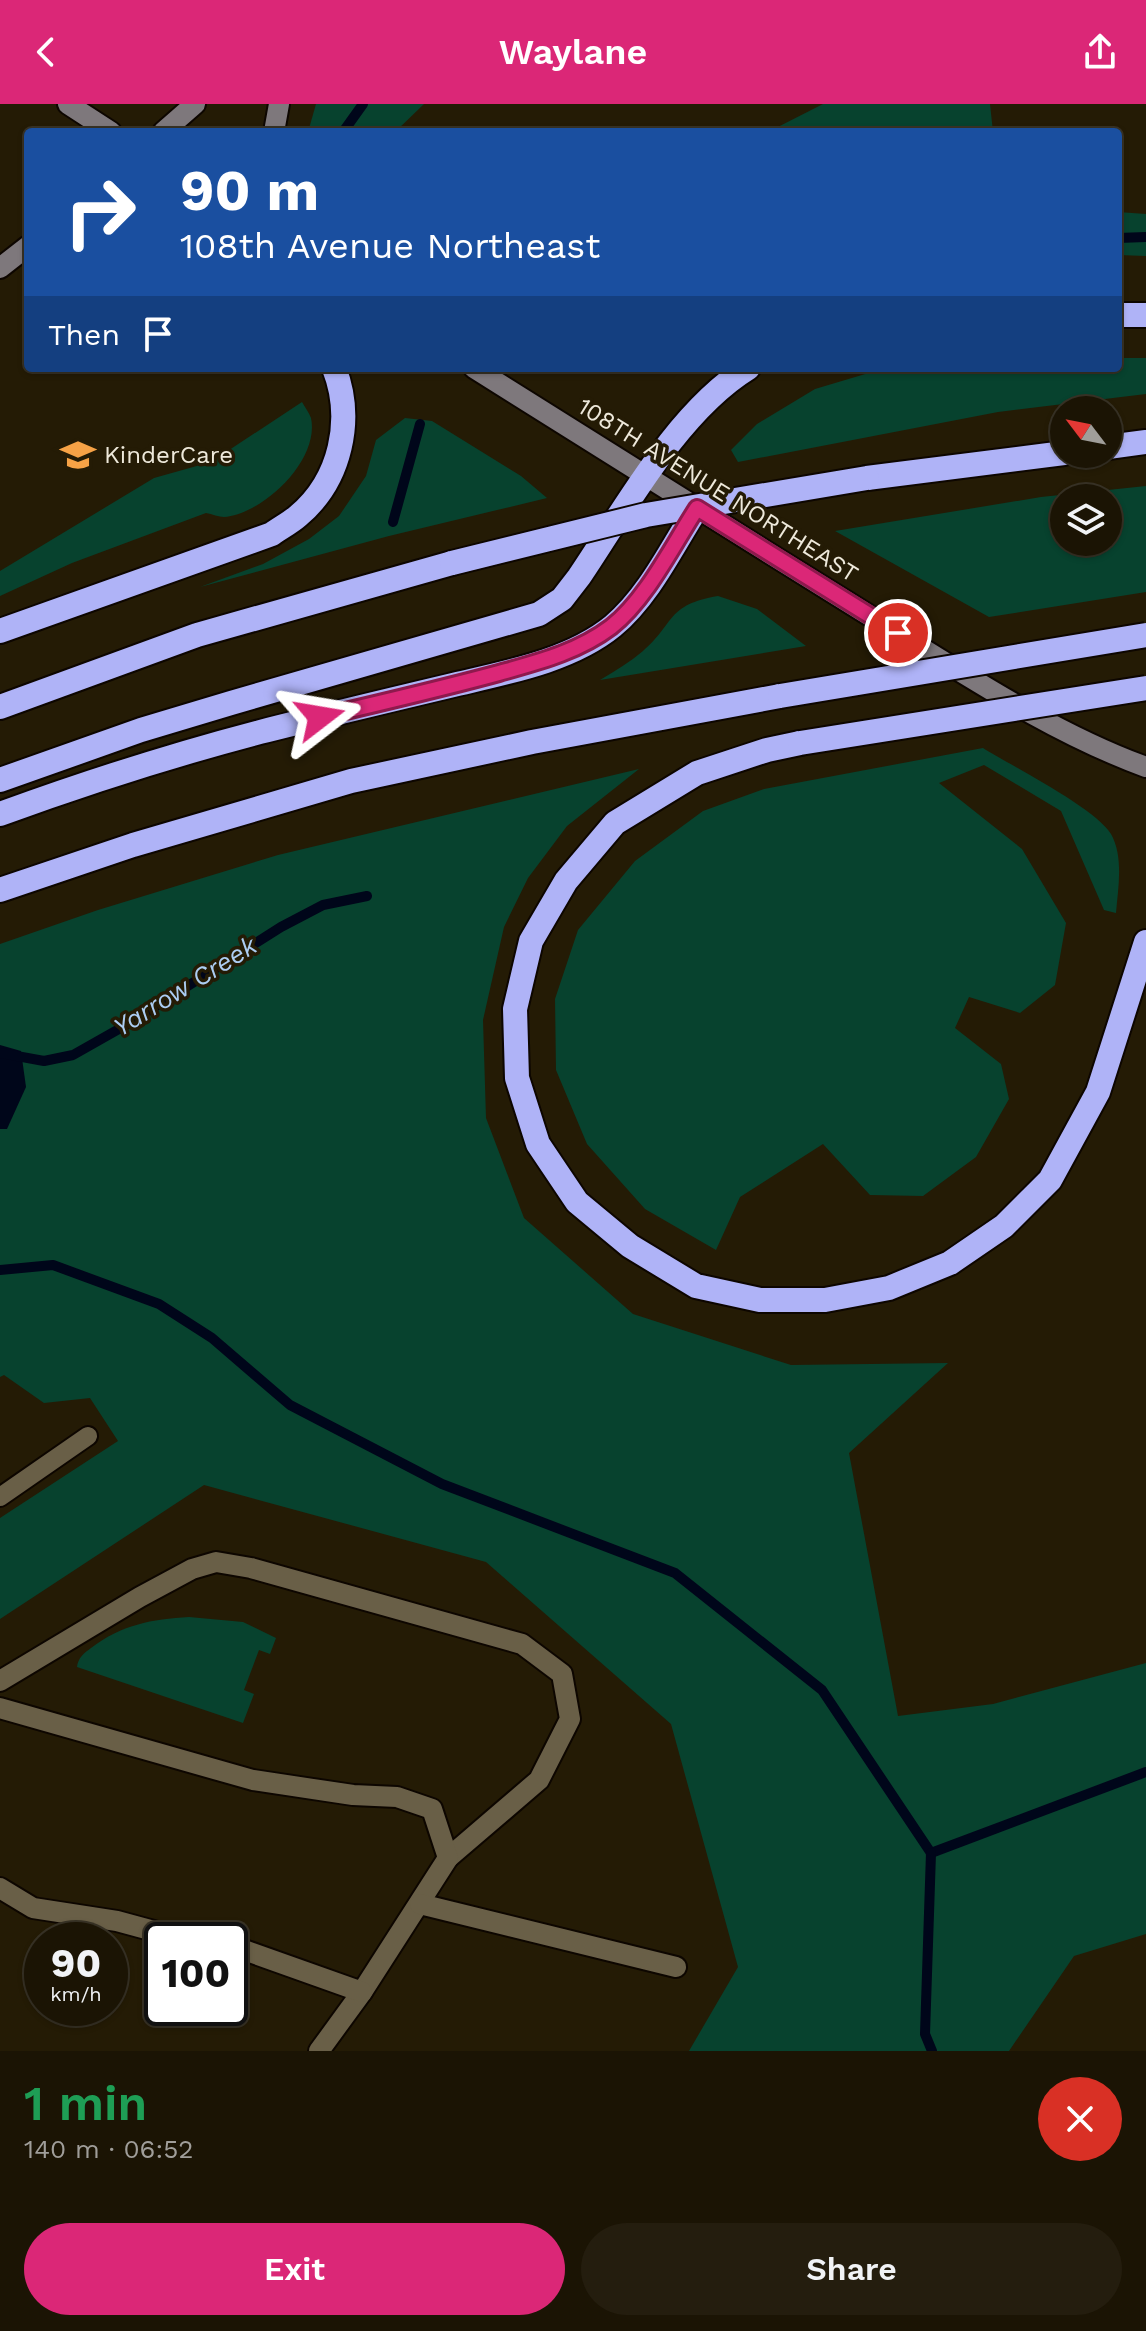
<!DOCTYPE html>
<html lang="en">
<head>
<meta charset="utf-8">
<style>
  :root { --surface:#1b1404; --page:#241d0e; --text:#f1f3f6; --muted:#a09e9a; --line:#393326; --accent:#db2777 }
  body { margin:0; font-family:"Work Sans",sans-serif; background:var(--page); color:var(--text); height:100vh; display:flex; flex-direction:column; font-size:30px; white-space:nowrap }
  * { box-sizing:border-box; margin:0 }
  p { font-size:26px; color:var(--muted) }
  .icon { flex:none; width:44px; height:44px; fill:none; stroke:currentColor; stroke-width:2; stroke-linecap:round; stroke-linejoin:round }
  .map { position:relative; height:1947px; overflow:hidden }
  .details { display:flex; flex-direction:column; background:var(--surface); flex:1 }
  .details>* { flex:none }
  .guide { position:absolute; left:24px; top:24px; width:1098px; height:244px; border-radius:8px; box-shadow:0 2px 6px #0004,0 0 0 2px var(--line); background:#1a4fa0; color:#fff; overflow:hidden }
  .needle { width:52px; rotate:302deg }
  .controls { position:absolute; left:1050px; top:292px; display:grid; gap:16px }
  .controls a { display:grid; place-items:center; width:72px; height:72px; border-radius:50%; background:var(--surface); box-shadow:0 2px 6px #0004,0 0 0 2px var(--line); font-size:40px }
  .speed { position:absolute; left:24px; top:1818px; display:flex; gap:16px; font-size:40px; font-weight:700; text-align:center }
  .speed>* { display:grid; place-content:center; width:104px; height:104px; border-radius:50%; background:var(--surface); box-shadow:0 2px 6px #0004,0 0 0 2px var(--line); line-height:1 }
  .speed small { font-size:20px; font-weight:400 }
  .speed .limit { border:4px solid #111; border-radius:12px; background:#fff; color:#111 }
  .pin { position:absolute; display:grid; place-items:center; width:68px; height:68px; color:#fff; margin:-34px; border:4px solid #fff; border-radius:50%; box-shadow:0 2px 8px #0007 }
  .me { position:absolute; width:88px; margin:-44px; rotate:76deg; stroke-linejoin:round; filter:drop-shadow(0 0 6px #0008) }
  .turn { display:flex; align-items:center; gap:28px; height:168px; padding:0 24px; font-size:36px }
  .turn .icon { width:104px; height:104px; stroke-width:2.5 }
  .turn b { display:block; font-size:56px; line-height:68px }
  .then { display:flex; align-items:center; height:76px; padding:0 24px; background:#0003; gap:16px; font-size:30px }
  .round { display:grid; place-items:center; flex:none; width:84px; height:84px; border-radius:42px; background:var(--page) }
  .overview { display:flex; align-items:center; justify-content:space-between; height:136px; padding:0 24px }
  h1 { font-size:48px; font-weight:600; line-height:60px; color:#1e9e55 }
  .cta { display:flex; gap:16px; margin-top:auto; padding:16px 24px }
  .cta a { flex:1; height:92px; border-radius:48px; background:var(--accent); color:#fff; font-size:32px; font-weight:600; line-height:92px; text-align:center }
  .cta a+a { background:var(--page); color:var(--text) }
  header { display:flex; justify-content:space-between; align-items:center; height:104px; padding:0 24px; background:var(--accent); color:#fff; font-size:36px; font-weight:600 }
  .map>svg:first-child { display:block }
</style>
</head>
<body>
<header><svg class="icon" aria-label="back" viewBox="0 0 24 24"><path d="M15 5l-7 7 7 7"/></svg>Waylane<svg class="icon" aria-label="share" viewBox="0 0 24 24"><path d="M12 15V3M7 8l5-5 5 5M5 13v7h14v-7"/></svg></header>
<div class="map">
<svg width="1146" height="1947" viewBox="0 0 1146 1947">
  <rect width="100%" height="100%" fill="#241b05"/>
  <g fill="#07422e" fill-rule="evenodd">
    <path d="M 316,0 L 424,0 L 395,28 L 308,28 Z"/>
    <path d="M 823,0 L 990,0 L 993,28 L 768,28 Z"/>
    <path d="M 1118,108 L 1146,110 L 1146,152 L 1118,151 Z"/>
    <path d="M 1118,254 L 1146,254 L 1146,290 L 998,308 L 738,358 L 731,346 L 757,320 L 815,285 L 882,265 L 1118,264 Z"/>
    <path d="M 302,298 C 305,303 309,309 311,314 C 320,356 263,410 224,413 C 219,413 212,410 206,409 L 72,459 L 0,492 L 0,467 L 154,374 L 211,358 Z"/>
    <path d="M 405,314 L 432,317 L 521,372 L 547,394 L 389,432 L 200,483 L 263,460 L 309,435 L 339,412 L 366,372 L 376,336 Z"/>
    <path d="M 1146,382 L 1146,488 L 989,513 L 835,427 L 1041,393 ZM 1064,394 L 1108,394 L 1108,438 L 1064,438 Z"/>
    <path d="M 718,492 L 757,505 L 806,542 L 600,576 C 615,567 630,558 643,547 C 676,518 666,501 718,492 Z"/>
    <path d="M 983,644 C 1012,662 1095,704 1111,730 C 1124,753 1118,785 1116,809 L 1104,806 L 1061,707 L 984,661 L 939,679 L 1022,745 L 1066,819 L 1055,881 L 1020,909 L 969,893 L 955,924 L 1001,960 L 1009,995 L 976,1053 L 923,1092 L 870,1091 L 823,1040 L 740,1093 L 716,1146 L 645,1105 L 587,1040 L 556,966 L 555,895 L 578,826 L 635,757 L 703,707 L 764,685 Z"/>
    <path d="M 639,665 L 567,722 L 528,774 L 504,823 L 483,916 L 486,1014 L 524,1114 L 633,1210 L 791,1261 L 948,1259 L 849,1349 L 898,1612 L 993,1600 L 1146,1559 L 1146,1830 L 1074,1852 L 1009,1947 L 689,1947 L 738,1863 L 671,1620 L 486,1458 L 204,1381 L 0,1515 L 0,1414 L 118,1337 L 90,1294 L 44,1299 L 4,1271 L 0,1273 L 0,840 L 98,806 L 278,751 Z"/>
    <path d="M 189,1513 L 243,1518 L 276,1534 L 270,1550 L 259,1546 L 244,1586 L 254,1590 L 243,1619 L 77,1563 C 78,1554 84,1549 91,1544 C 121,1521 152,1515 189,1513 Z"/>
  </g>
  <path fill="#00061a" d="M 0,941 L 21,947 L 26,983 L 7,1025 L 0,1025 Z"/>
  <g fill="none" stroke-linecap="round" stroke-linejoin="round">
    <g stroke="#00061a" stroke-width="10">
      <path d="M 343,28 L 363,0"/>
      <path d="M 1118,134 L 1146,133"/>
      <path d="M 393,418 L 420,320"/>
      <path d="M 0,949 L 44,957 L 73,951 L 126,921 L 281,823 L 323,801 L 367,792"/>
      <path d="M 0,1166 L 53,1161 L 159,1200 L 212,1234 L 290,1301 L 442,1380 L 675,1469 L 822,1586 L 931,1749 L 1146,1668"/>
      <path d="M 931,1749 L 925,1930 L 932,1947"/>
    </g>
    <g stroke="#0d0600" stroke-width="22">
      <path id="service" d="M 0,1393 L 88,1332"/>
    </g>
    <g stroke="#0d0600" stroke-width="24">
      <g id="minor">
        <path d="M 0,1577 L 140,1493 L 192,1465 L 216,1458 L 251,1464 L 522,1540 L 562,1570 L 570,1615 L 539,1676 L 448,1754"/>
        <path d="M 0,1604 L 253,1676 L 353,1691 L 397,1693 L 432,1705 L 448,1754 L 362,1888 L 319,1947"/>
        <path d="M 0,1784 L 33,1804 L 117,1817 L 187,1836"/>
        <path d="M 420,1800 L 676,1863"/>
        <path d="M 230,1841 L 362,1888"/>
      </g>
    </g>
    <g stroke="#0d0600" stroke-width="24">
      <g id="secondary">
        <path d="M 68,0 L 111,28"/>
        <path d="M 163,28 L 195,0"/>
        <path d="M 274,28 L 279,0"/>
        <path d="M 0,164 L 28,142"/>
        <path d="M 474,264 C 608,348 741,432 875,515 C 962,568 1050,628 1146,663"/>
      </g>
    </g>
    <g stroke="#0d0600" stroke-width="28">
      <g id="motorway">
        <path d="M 1118,211 L 1146,211"/>
        <path d="M 1108,343 L 1146,338"/>
        <path d="M 867,374 L 1064,349"/>
        <path d="M 0,527 L 272,430 C 280,424 290,419 298,412 C 341,376 354,315 334,264"/>
        <path d="M 0,603 L 197,531 L 452,459"/>
        <path d="M 800,639 L 767,646 L 697,669 L 615,719 L 566,777 L 531,837 L 515,905 L 517,974 L 538,1040 L 577,1098 L 630,1142 L 696,1182 L 760,1196 L 825,1196 L 889,1184 L 950,1159 L 1004,1122 L 1050,1076 L 1098,988 L 1146,838"/>
        <path d="M 0,676 L 141,626 L 231,599 L 539,510 L 562,495 L 579,473 C 625,405 677,308 748,264"/>
        <path d="M 0,710 C 85,679 172,651 260,628 C 323,612 386,597 449,582 C 503,569 569,558 613,522 C 649,492 672,443 697,404"/>
        <path d="M 0,786 L 133,741 L 351,677 L 532,638 L 780,592"/>
      </g>
    </g>
    <use href="#service" stroke="#695f47" stroke-width="18"/>
    <use href="#minor" stroke="#695f47" stroke-width="20"/>
    <use href="#secondary" stroke="#7e787c" stroke-width="20"/>
    <use href="#motorway" stroke="#afb3f7" stroke-width="24"/>
    <g stroke="#0d0600" stroke-width="28" stroke-linecap="butt">
      <g id="motorway-bridge">
        <path d="M 452,459 L 646,411 L 867,374"/>
        <path d="M 780,592 L 1146,531"/>
        <path d="M 800,639 L 1146,584"/>
      </g>
    </g>
    <use href="#motorway-bridge" stroke="#afb3f7" stroke-width="24"/>
  </g>
  <g fill="none" stroke-linecap="round" stroke-linejoin="round">
    <g stroke="#8e194d" stroke-width="20">
      <path id="route" d="M 320,613 C 380,599 440,585 499,569 C 538,558 578,548 611,523 C 646,496 673,441 697,404 L 898,529"/>
    </g>
    <use href="#route" stroke="#db2777" stroke-width="14"/>
  </g>
  <defs>
    <g id="school-bare" transform="scale(2.76)"><path d="M0-5L7-2L0 1L-7-2ZM-4 1L0 2.5L4 1V4Q0 6-4 4Z" fill="#f6a246" stroke="#241b05" stroke-width="2.5" paint-order="stroke"/></g>
  </defs>
  <g fill-rule="evenodd">
    <use href="#school-bare" x="78" y="351"/>
  </g>
  <g text-anchor="middle" stroke-width="7" stroke-linejoin="round" paint-order="stroke">
    <g font-size="24" fill="#eee9db" stroke="#241b05" text-anchor="start">
      <text x="104" y="359">KinderCare</text>
    </g>
    <g font-size="24" fill="#eee9db" stroke="#241b05">
      <text transform="translate(718 386) rotate(32)" y="8">108TH AVENUE NORTHEAST</text>
    </g>
    <g font-size="26" font-style="italic" fill="#accdf2" stroke="#241b05">
      <text transform="translate(185 882) rotate(-32)" y="9">Yarrow Creek</text>
    </g>
  </g>
</svg>
<div class="controls">
<a><svg class="needle" viewBox="-14 -14 28 28"><path d="M0-13l5 13h-10z" fill="#e53935"/><path d="M0 13l5-13h-10z" fill="#a09e9a"/></svg></a>
<a><svg class="icon" aria-label="layers" viewBox="0 0 24 24"><path d="M12 4l9 5-9 5-9-5zM3 14l9 5 9-5"/></svg></a>
</div>
<div class="speed"><div>90<small>km/h</small></div><div class="limit">100</div></div>
<div class="pin" style="left:898px;top:529px;background:#d93025"><svg class="icon" aria-label="arrive" viewBox="0 0 24 24"><path d="M6 21V4h12l-3 4 3 4H6"/></svg></div>
<svg class="me" style="left:320px;top:613px" viewBox="-20 -20 40 40"><path d="M0-17L14 15 0 8-14 15z" fill="#db2777" stroke="#fff" stroke-width="4"/></svg>
<div class="guide">
<div class="turn"><svg class="icon" aria-label="right" viewBox="0 0 24 24"><path d="M7 20v-9h11M14 6l5 5-5 5"/></svg><div><b>90 m</b>108th Avenue Northeast</div></div>
<div class="then">Then<svg class="icon" aria-label="arrive" viewBox="0 0 24 24"><path d="M6 21V4h12l-3 4 3 4H6"/></svg></div>
</div>
</div>
<section class="details">
<div class="overview"><div><h1>1 min</h1><p>140 m · 06:52</p></div><a class="round" style="background:#d93025;color:#fff"><svg class="icon" aria-label="close" viewBox="0 0 24 24"><path d="M6 6l12 12M18 6L6 18"/></svg></a></div>
<div class="cta"><a>Exit</a><a>Share</a></div>
</section>
</body>
</html>
